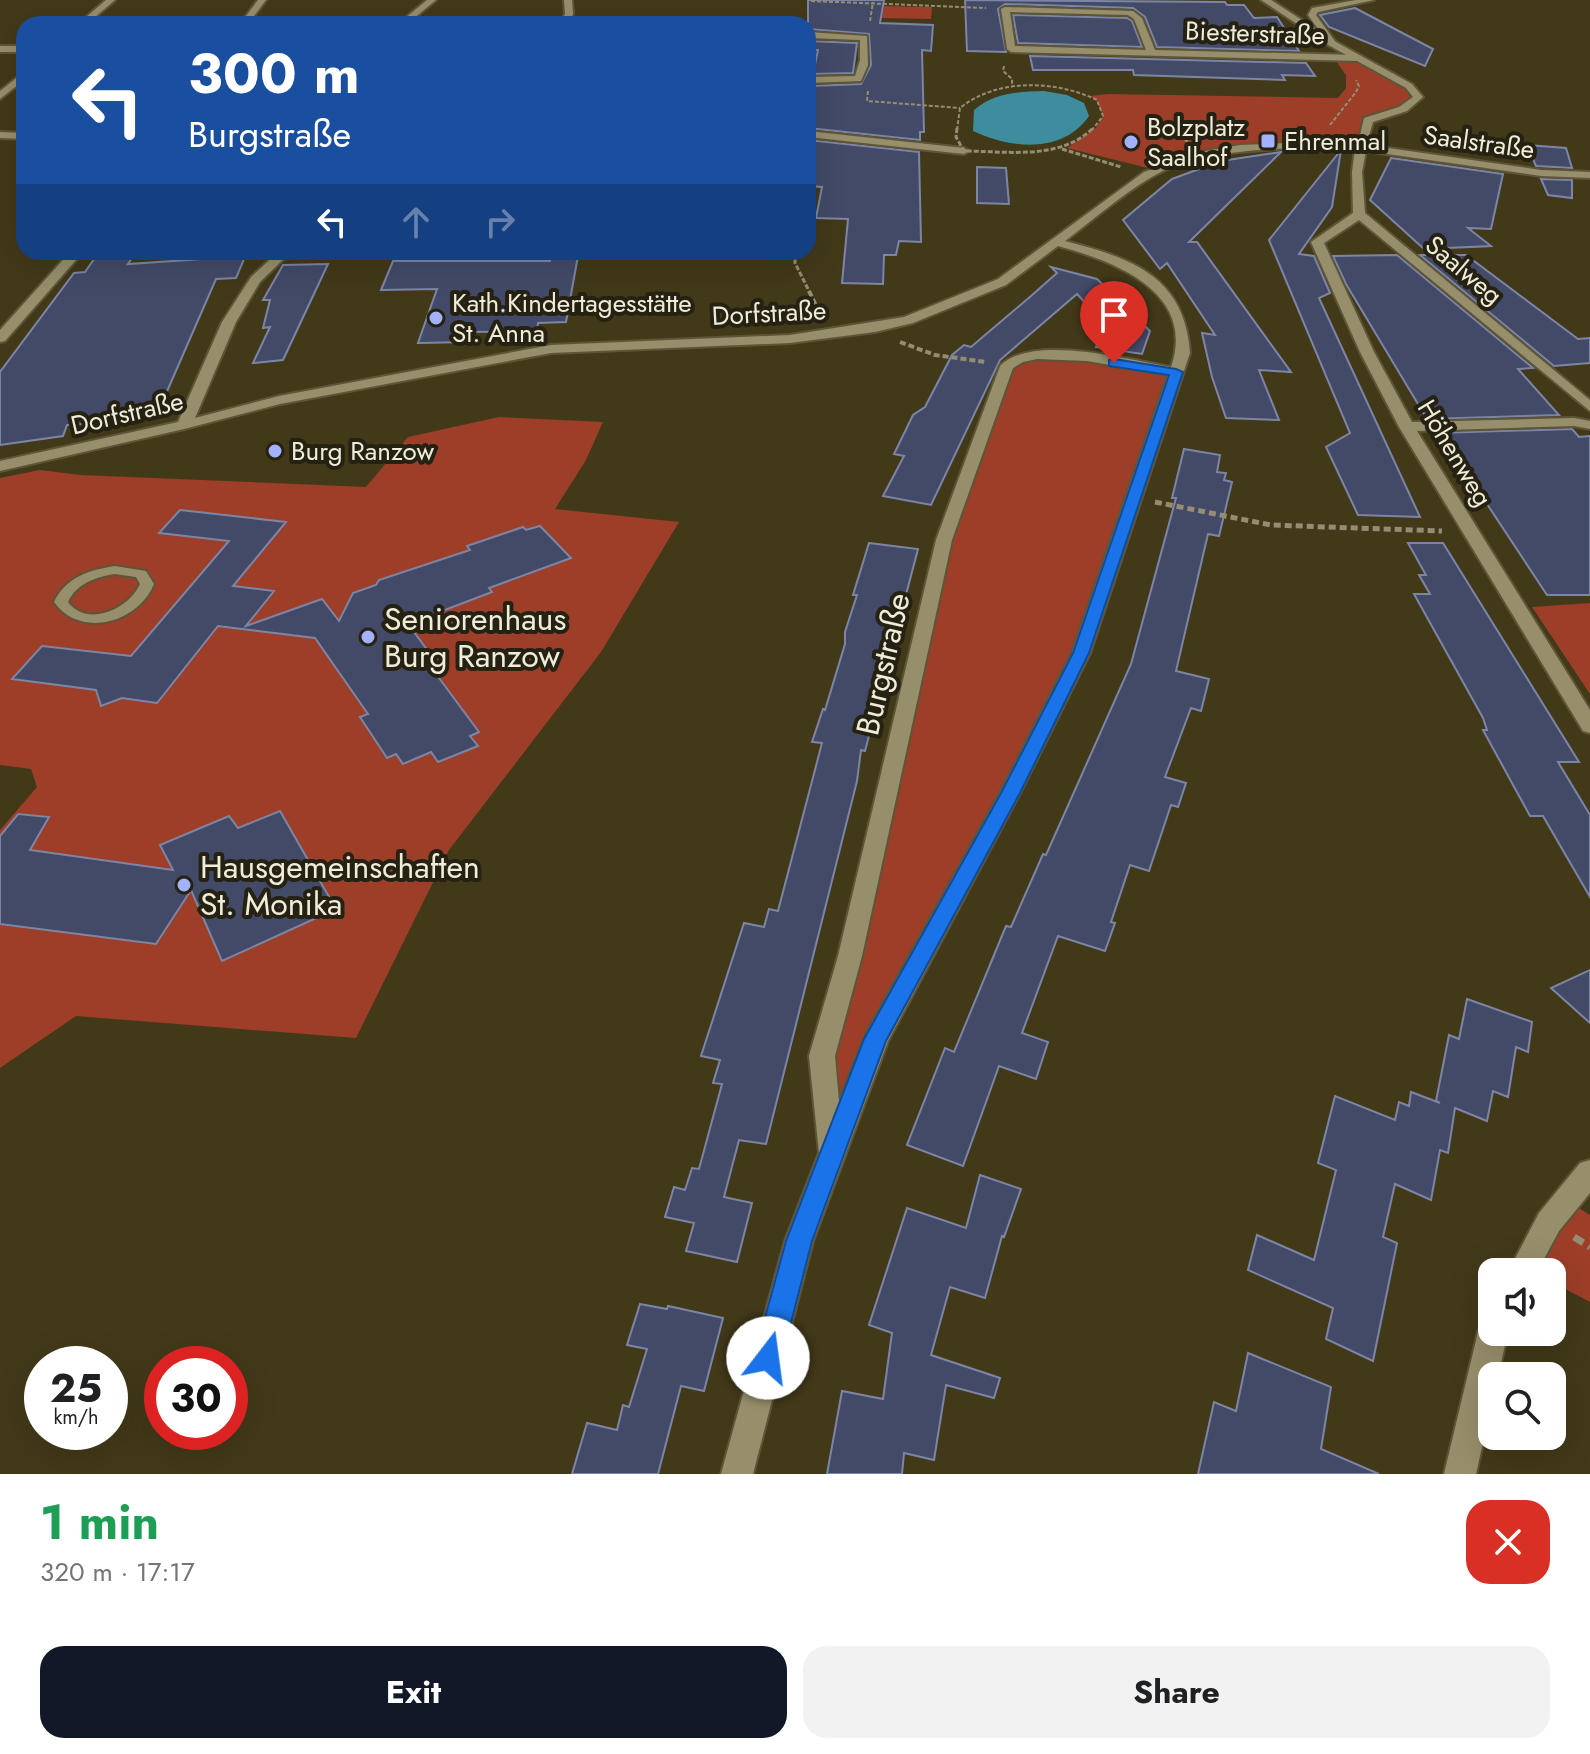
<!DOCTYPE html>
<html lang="en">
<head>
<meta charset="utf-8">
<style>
  :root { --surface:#fff; --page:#f2f2f2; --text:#202124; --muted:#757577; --accent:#111827 }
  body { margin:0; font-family:Jost,sans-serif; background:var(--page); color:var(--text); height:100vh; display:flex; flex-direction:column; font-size:30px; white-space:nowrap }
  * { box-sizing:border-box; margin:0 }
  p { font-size:26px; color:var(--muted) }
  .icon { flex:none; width:44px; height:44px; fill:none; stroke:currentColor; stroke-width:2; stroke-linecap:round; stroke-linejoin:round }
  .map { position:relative; height:1474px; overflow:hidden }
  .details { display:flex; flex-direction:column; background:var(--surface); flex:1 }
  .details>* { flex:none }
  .guide { position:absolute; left:16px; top:16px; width:800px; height:244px; border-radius:24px; box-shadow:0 8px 32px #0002; background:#1a4fa0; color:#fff; overflow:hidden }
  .controls { position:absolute; left:1478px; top:1258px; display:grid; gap:16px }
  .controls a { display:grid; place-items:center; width:88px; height:88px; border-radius:16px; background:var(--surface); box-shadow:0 8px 32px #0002; font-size:40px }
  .speed { position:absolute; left:24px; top:1346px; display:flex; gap:16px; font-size:40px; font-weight:700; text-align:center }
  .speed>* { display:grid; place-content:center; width:104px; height:104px; border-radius:50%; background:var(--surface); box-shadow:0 8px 32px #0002; line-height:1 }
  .speed small { font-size:20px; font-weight:400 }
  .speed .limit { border:12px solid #d22; background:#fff; color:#111 }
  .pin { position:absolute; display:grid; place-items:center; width:68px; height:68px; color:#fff; margin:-82px -34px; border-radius:50% 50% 50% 0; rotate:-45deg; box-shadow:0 0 8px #0007 }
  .pin .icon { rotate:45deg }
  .me { position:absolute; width:88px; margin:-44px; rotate:15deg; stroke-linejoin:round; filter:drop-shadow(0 0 6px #0008) }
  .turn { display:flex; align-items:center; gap:28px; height:168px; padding:0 40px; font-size:36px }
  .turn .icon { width:104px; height:104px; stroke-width:2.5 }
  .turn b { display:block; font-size:56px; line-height:68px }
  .lanes { display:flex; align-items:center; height:76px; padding:0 40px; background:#0003; justify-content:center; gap:40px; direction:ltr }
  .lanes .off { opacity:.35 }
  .round { display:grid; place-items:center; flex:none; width:84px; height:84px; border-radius:24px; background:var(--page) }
  .headline { display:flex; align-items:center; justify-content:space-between; height:136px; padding:0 40px }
  h1 { font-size:48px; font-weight:700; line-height:60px; color:#1e9e55 }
  .primary-button { display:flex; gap:16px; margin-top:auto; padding:16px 40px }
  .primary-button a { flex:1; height:92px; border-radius:24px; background:var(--accent); color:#fff; font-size:32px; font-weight:700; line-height:92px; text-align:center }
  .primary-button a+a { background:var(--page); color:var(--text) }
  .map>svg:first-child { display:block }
</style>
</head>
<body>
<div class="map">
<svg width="1590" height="1474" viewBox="0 0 1590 1474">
  <rect width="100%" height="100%" fill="#423919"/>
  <g fill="#9d3e28">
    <path d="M 884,6 L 932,7 L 931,19 L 882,18 Z"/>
    <path d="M 1334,58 C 1363,58 1399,73 1418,97 L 1403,109 L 1369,120 L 1361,146 L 1339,144 L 1209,153 L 1156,170 L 1067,148 L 1096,128 L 1103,116 L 1097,101 L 1090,96 L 1108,94 L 1338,98 L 1346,88 L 1346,75 Z"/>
    <path d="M 1051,353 L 1176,372 L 1081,653 L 876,1039 L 832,1156 L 822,1056 L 944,540 L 1007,366 Z"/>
    <path d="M 499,417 L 603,422 L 586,460 L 555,509 L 679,522 L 601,652 L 449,850 L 356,1038 L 76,1016 L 0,1068 L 0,830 L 37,787 L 31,769 L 0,765 L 0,478 L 40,470 L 81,475 L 366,487 L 408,437 Z"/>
    <path d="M 1590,603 L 1590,694 L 1532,607 Z"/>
    <path d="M 1566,1200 L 1590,1215 L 1590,1302 L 1552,1282 L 1552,1272 L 1533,1272 Z"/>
  </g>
  <path fill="#3d8d9e" d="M 1044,91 L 1067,95 L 1084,103 L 1089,116 C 1063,154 1011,149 973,131 L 974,110 C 995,92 1017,92 1044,91 Z"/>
  <g fill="#434a67" stroke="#7d85a6" stroke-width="2">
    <path d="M 808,0 L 884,0 L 880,23 L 933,25 L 931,51 L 922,50 L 924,132 L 920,132 L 920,140 L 808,128 L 810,86 L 861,84 L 871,65 L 869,34 L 808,29 Z"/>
    <path d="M 965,0 L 1225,2 L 1227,5 L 1244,5 L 1254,18 L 1277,17 L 1299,51 L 1157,47 L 1145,17 L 1133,8 L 1005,4 L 998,9 L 1006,52 L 967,51 Z"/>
    <path d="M 1355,8 L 1433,49 L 1425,66 L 1329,27 L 1320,15 Z"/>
    <path d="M 1013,15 L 1127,18 L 1132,21 L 1142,47 L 1018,43 Z"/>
    <path d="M 808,41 L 857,43 L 853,73 L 813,74 L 818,50 L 808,50 Z"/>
    <path d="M 1030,56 L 1306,63 L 1315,76 L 1282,75 L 1285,80 L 1134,75 L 1133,70 L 1033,70 Z"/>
    <path d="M 808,140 L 919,152 L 921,242 L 899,241 L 896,255 L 884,255 L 883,284 L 842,283 L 848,219 L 816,218 L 822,187 L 808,186 Z"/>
    <path d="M 1527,145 L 1566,148 L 1572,168 L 1536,166 Z"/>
    <path d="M 1341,150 L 1332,207 L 1299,254 L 1314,256 L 1330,293 L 1319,298 L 1420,517 L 1358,515 L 1326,447 L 1350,433 L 1269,240 Z"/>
    <path d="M 1281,152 L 1189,242 L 1197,242 L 1291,372 L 1259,370 L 1279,420 L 1226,418 L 1212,377 L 1202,333 L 1215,335 L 1167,263 L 1160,269 L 1123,220 L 1172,179 L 1221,161 Z"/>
    <path d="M 1391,158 L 1503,174 L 1491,229 L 1468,228 L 1491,246 L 1424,249 L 1370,200 Z"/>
    <path d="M 977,167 L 1006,168 L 1009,204 L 977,203 Z"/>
    <path d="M 1541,179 L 1572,180 L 1572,198 L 1548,195 Z"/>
    <path d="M 99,252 L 136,252 L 128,264 L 217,258 L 219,252 L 247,252 L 236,278 L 216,279 L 158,412 L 121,415 L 118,422 L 67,425 L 63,436 L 0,445 L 0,372 L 74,273 L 85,272 Z"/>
    <path d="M 1397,255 L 1533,368 L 1518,369 L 1559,415 L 1427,419 L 1346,284 L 1333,256 Z"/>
    <path d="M 1420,255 L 1466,255 L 1578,339 L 1590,338 L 1590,363 L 1554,366 Z"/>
    <path d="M 578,256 L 566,322 L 538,323 L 537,331 L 474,332 L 471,342 L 418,343 L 437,289 L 381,290 L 393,261 L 550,261 L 551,257 Z"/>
    <path d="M 328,264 L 283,360 L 253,363 L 270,327 L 263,328 L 270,300 L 263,300 L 283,265 Z"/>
    <path d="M 1051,267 L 1097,279 L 1150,331 L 1142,354 L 1096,347 L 1104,323 L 1077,294 L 1000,360 L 931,505 L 883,496 L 904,456 L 894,454 L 913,415 L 925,407 L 952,355 L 964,345 L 971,347 L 1031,296 L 1057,273 Z"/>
    <path d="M 1572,429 L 1579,437 L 1590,436 L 1590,595 L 1547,595 L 1458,460 L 1452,460 L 1436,433 Z"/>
    <path d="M 1184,449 L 1220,455 L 1217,472 L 1226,473 L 1224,480 L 1232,482 L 1219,536 L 1208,534 L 1176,671 L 1209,679 L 1201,711 L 1191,708 L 1165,777 L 1186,783 L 1178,807 L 1171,805 L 1149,871 L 1130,865 L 1111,922 L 1115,923 L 1105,951 L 1058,936 L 1022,1033 L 1048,1042 L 1036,1079 L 999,1066 L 963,1166 L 907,1145 L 945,1048 L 954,1052 L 1006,926 L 1011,927 L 1043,854 L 1046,855 L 1131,664 L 1176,498 L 1172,498 Z"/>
    <path d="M 180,510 L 286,522 L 233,586 L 274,591 L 246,626 L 322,599 L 339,621 L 353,593 L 376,585 L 379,580 L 470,550 L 467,546 L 523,527 L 526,530 L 540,526 L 571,558 L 489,588 L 492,592 L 408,624 L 443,671 L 439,678 L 479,732 L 470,736 L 478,746 L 438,762 L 431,752 L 403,764 L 396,754 L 387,758 L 360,717 L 368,714 L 315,638 L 218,626 L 157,703 L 122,698 L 101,706 L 96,690 L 12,679 L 42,646 L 131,656 L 229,541 L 159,533 Z"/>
    <path d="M 869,543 L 918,549 L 865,751 L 861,750 L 857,781 L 766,1144 L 739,1140 L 724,1197 L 752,1203 L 737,1262 L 686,1251 L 694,1223 L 665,1217 L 674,1187 L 685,1190 L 692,1168 L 699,1169 L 722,1084 L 713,1083 L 720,1060 L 701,1056 L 744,923 L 764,927 L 769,909 L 778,911 L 822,743 L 812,742 L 823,709 L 825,710 L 845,644 L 845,632 L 857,595 L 853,595 Z"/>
    <path d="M 1408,543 L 1443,543 L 1579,762 L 1558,762 L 1590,815 L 1590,897 L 1543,816 L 1530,816 L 1483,730 L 1487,730 L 1483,718 L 1414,594 L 1430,594 L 1419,575 L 1426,575 Z"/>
    <path d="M 280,811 L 336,909 L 222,961 L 191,890 L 156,944 L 0,924 L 0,836 L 18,814 L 49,817 L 30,850 L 173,870 L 160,845 L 229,816 L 238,828 Z"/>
    <path d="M 1590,970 L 1590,1023 L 1551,988 Z"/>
    <path d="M 1467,999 L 1532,1022 L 1528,1052 L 1516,1047 L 1508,1097 L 1493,1091 L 1487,1121 L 1455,1108 L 1448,1153 L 1440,1150 L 1431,1200 L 1395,1184 L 1383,1237 L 1397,1243 L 1373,1361 L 1326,1339 L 1333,1308 L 1248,1270 L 1257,1235 L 1314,1260 L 1336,1170 L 1318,1163 L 1335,1096 L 1395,1120 L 1399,1102 L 1409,1106 L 1411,1092 L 1440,1103 L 1436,1101 L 1449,1035 L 1459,1039 Z"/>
    <path d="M 980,1175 L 1021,1189 L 1004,1237 L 1002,1236 L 985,1298 L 950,1287 L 931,1355 L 1000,1378 L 994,1398 L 946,1385 L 934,1460 L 904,1453 L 902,1474 L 827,1474 L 842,1391 L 883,1399 L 892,1333 L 869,1325 L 907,1208 L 966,1228 Z"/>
    <path d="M 640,1304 L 667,1309 L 668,1306 L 723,1318 L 704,1391 L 681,1386 L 658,1474 L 572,1474 L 587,1423 L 617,1430 L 623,1405 L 629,1407 L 647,1349 L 627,1345 Z"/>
    <path d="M 1248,1353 L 1331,1387 L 1321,1449 L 1379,1474 L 1198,1474 L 1214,1402 L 1236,1411 Z"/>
  </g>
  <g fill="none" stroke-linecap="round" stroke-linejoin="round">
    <g stroke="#5d5538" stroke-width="4">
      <path id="lane" d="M 115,566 L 146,571 L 154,584 C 138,623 80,639 54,602 C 66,577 89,570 115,566 ZM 115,574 L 136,577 L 140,584 C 129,609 87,628 68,602 C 77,583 96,577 115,574 Z"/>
    </g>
    <g stroke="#5d5538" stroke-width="4">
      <g id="street">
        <path d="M 106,0 L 115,0 L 87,24 L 78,24 Z"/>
        <path d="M 258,0 L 266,0 L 248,24 L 240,24 Z"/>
        <path d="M 427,0 L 436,0 L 407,24 L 398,24 Z"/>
        <path d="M 564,0 L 572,0 L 573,14 L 568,24 L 560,24 L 565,14 Z"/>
        <path d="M 1356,0 L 1374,0 L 1318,12 L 1316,15 L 1337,44 L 1330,46 L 1308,15 L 1312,8 Z"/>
        <path d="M 1005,7 L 1133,11 L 1142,18 L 1155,50 L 1357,55 L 1362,58 L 1357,61 L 1011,52 L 1007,49 L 1001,9 ZM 1010,12 L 1128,15 L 1134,19 L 1146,50 L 1015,46 Z"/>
        <path d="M 808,32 L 867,36 L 868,65 L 861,81 L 808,83 L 808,77 L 855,76 L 860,60 L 860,40 L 808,38 Z"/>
        <rect x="0" y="46" width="24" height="6"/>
        <path d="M 24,72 L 24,80 L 0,99 L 0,91 Z"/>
        <path d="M 808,131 L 964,148 L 969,151 L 964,154 L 808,137 Z"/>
        <path d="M 0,132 L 24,133 L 24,139 L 0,138 Z"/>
        <path d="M 1339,141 L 1541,170 L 1590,172 L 1590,178 L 1541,176 L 1366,151 L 1362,172 L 1365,213 L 1590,400 L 1590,411 L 1359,220 L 1324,243 L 1374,352 L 1412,422 L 1574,418 L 1590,421 L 1590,429 L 1574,426 L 1417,431 L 1590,710 L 1590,733 L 1583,731 L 1399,427 L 1360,352 L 1311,242 L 1353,213 L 1352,172 L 1355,149 L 1339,147 C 1281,149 1201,147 1150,178 C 1120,196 1093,220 1065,241 C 1131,258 1185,276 1190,353 L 1090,653 L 1020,793 L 888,1041 L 813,1241 L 753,1474 L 721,1474 L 785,1241 L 819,1153 L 809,1056 L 838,956 L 936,540 L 1000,366 C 1032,333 1130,360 1171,367 C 1197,292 1114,261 1058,246 L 1006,285 L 913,323 L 875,332 L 790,343 L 551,353 L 280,404 L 184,429 L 0,471 L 0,461 L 178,422 L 222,322 L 251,277 L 278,252 L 291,252 L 260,282 L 236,322 L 195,418 L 279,396 L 551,345 L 790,335 L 904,317 L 998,279 L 1144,172 L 1205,151 L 1240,145 ZM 1037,359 L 1087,361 L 1168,375 L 1072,653 L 1000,793 L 867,1032 L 839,1101 L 835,1056 L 862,956 L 952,540 L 1013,368 L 1023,362 Z"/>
        <path d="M 70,252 L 83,252 L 5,341 L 0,342 L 0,330 Z"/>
      </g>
    </g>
    <g stroke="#5d5538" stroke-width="4">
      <g id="secondary">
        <path d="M 1261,0 L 1271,0 L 1336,42 L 1412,84 L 1423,97 L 1407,111 L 1373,122 L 1366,146 L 1357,148 L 1364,118 L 1399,107 L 1413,97 L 1406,88 L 1330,46 Z"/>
        <path d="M 1590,1160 L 1590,1193 L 1559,1231 L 1537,1272 L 1508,1272 L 1539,1213 L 1580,1163 Z"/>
        <path d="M 1492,1318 L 1492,1332 L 1508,1332 L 1498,1376 L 1492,1376 L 1492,1402 L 1476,1474 L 1444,1474 L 1478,1332 L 1483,1322 Z"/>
      </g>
    </g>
    <g stroke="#948d73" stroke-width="2" stroke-dasharray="4 2" stroke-linecap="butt">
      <path d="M 811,1 L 986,8"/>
      <path d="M 870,21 L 873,2"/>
      <path d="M 1004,66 L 1003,71 L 1012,79 L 1012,85"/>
      <path d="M 868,91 L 867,101 L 960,108"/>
      <path d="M 1330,125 L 1356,92 L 1359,86 L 1356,80"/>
      <path d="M 1159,129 L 1162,130"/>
      <path d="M 957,130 L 960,108 C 997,78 1055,80 1097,100 L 1103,116 L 1092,130"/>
    </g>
    <g stroke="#948d73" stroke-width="3" stroke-dasharray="5 2" stroke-linecap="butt">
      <path d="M 957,128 L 956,137 L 964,151 C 1006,151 1060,161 1093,128"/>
      <path d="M 1159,129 L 1188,141"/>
      <path d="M 1062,149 L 1121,167"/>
      <path d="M 795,252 L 795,263 L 810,293"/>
    </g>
    <g stroke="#948d73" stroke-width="4" stroke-dasharray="6 3" stroke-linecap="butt">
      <path d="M 809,291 L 820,314"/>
      <path d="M 900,342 L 935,355 L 986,362"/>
    </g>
    <path stroke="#948d73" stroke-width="5" stroke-dasharray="7 4" stroke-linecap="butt" d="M 1155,502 L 1271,525 L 1442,531"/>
    <path stroke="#948d73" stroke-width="7" stroke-dasharray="11 6" stroke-linecap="butt" d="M 1574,1237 L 1590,1247"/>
    <use href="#lane" fill="#978e6b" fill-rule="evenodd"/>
    <use href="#street" fill="#978e6b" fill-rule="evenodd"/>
    <use href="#secondary" fill="#978e6b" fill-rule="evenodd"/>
  </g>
  <path fill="#1a73e8" stroke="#114b97" stroke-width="2" d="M 1114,359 L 1176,369 L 1183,372 L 1089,653 L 1020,793 L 886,1041 L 812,1241 L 782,1358 L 778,1367 L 768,1371 L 758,1367 L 754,1358 L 786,1241 L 864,1039 L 1001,793 L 1073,653 L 1169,375 L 1109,366 L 1109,360 Z"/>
  <g fill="#a2b2fd" stroke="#252113" stroke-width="3">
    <rect x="1260" y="133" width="16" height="16" rx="4"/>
    <circle cx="1131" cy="142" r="8"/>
    <circle cx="436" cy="318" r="8"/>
    <circle cx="275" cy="451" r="8"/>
    <circle cx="368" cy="637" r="8"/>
    <circle cx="184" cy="885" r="8"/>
  </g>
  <g text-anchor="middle" stroke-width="8" stroke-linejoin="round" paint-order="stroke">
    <g font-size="26" fill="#f1ecd9" stroke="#252113">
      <text transform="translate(1255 33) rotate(2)" y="9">Biesterstraße</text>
      <text transform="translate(1479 142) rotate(8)" y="9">Saalstraße</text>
      <text transform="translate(1464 270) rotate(40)" y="9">Saalweg</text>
      <text transform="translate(769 313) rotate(-3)" y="9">Dorfstraße</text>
      <text transform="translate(127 413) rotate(-13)" y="9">Dorfstraße</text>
      <text transform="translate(1455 453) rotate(59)" y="9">Höhenweg</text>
    </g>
    <g font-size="26" fill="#f1ecd9" stroke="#252113" text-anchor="start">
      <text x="1147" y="136">Bolzplatz<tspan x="1147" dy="30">Saalhof</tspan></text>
      <text x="1284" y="150">Ehrenmal</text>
      <text x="452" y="312">Kath.Kindertagesstätte<tspan x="452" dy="30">St. Anna</tspan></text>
      <text x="291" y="460">Burg Ranzow</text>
    </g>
    <g font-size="32" fill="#f1ecd9" stroke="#252113" text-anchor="start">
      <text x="384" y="630">Seniorenhaus<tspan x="384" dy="37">Burg Ranzow</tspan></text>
      <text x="200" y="878">Hausgemeinschaften<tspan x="200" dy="37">St. Monika</tspan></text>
    </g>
    <g font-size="32" fill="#f1ecd9" stroke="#252113">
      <text transform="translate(883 664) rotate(-77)" y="11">Burgstraße</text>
    </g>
  </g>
</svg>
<div class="controls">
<a><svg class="icon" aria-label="sound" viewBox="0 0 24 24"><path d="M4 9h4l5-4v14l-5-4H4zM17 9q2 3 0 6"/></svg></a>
<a><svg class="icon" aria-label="search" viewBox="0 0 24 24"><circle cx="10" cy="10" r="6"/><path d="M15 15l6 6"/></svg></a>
</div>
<div class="speed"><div>25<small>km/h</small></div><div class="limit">30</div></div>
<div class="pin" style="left:1114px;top:363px;background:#d93025"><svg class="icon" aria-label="arrive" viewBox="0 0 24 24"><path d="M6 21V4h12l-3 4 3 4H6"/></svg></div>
<svg class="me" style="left:768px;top:1358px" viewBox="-20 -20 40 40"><circle r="19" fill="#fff"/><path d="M0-13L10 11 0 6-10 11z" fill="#1a73e8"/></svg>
<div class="guide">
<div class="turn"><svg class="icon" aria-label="left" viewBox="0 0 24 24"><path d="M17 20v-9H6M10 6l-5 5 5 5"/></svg><div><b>300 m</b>Burgstraße</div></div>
<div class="lanes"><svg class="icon" aria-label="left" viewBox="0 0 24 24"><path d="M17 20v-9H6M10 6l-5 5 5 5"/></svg><svg class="icon off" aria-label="ahead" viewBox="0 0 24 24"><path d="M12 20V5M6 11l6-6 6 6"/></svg><svg class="icon off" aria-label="right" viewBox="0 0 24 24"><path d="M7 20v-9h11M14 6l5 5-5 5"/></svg></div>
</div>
</div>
<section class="details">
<div class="headline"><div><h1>1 min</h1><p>320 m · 17:17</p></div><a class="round" style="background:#d93025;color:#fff"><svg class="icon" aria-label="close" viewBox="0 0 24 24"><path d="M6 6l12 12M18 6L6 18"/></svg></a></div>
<div class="primary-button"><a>Exit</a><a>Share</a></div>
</section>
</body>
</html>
